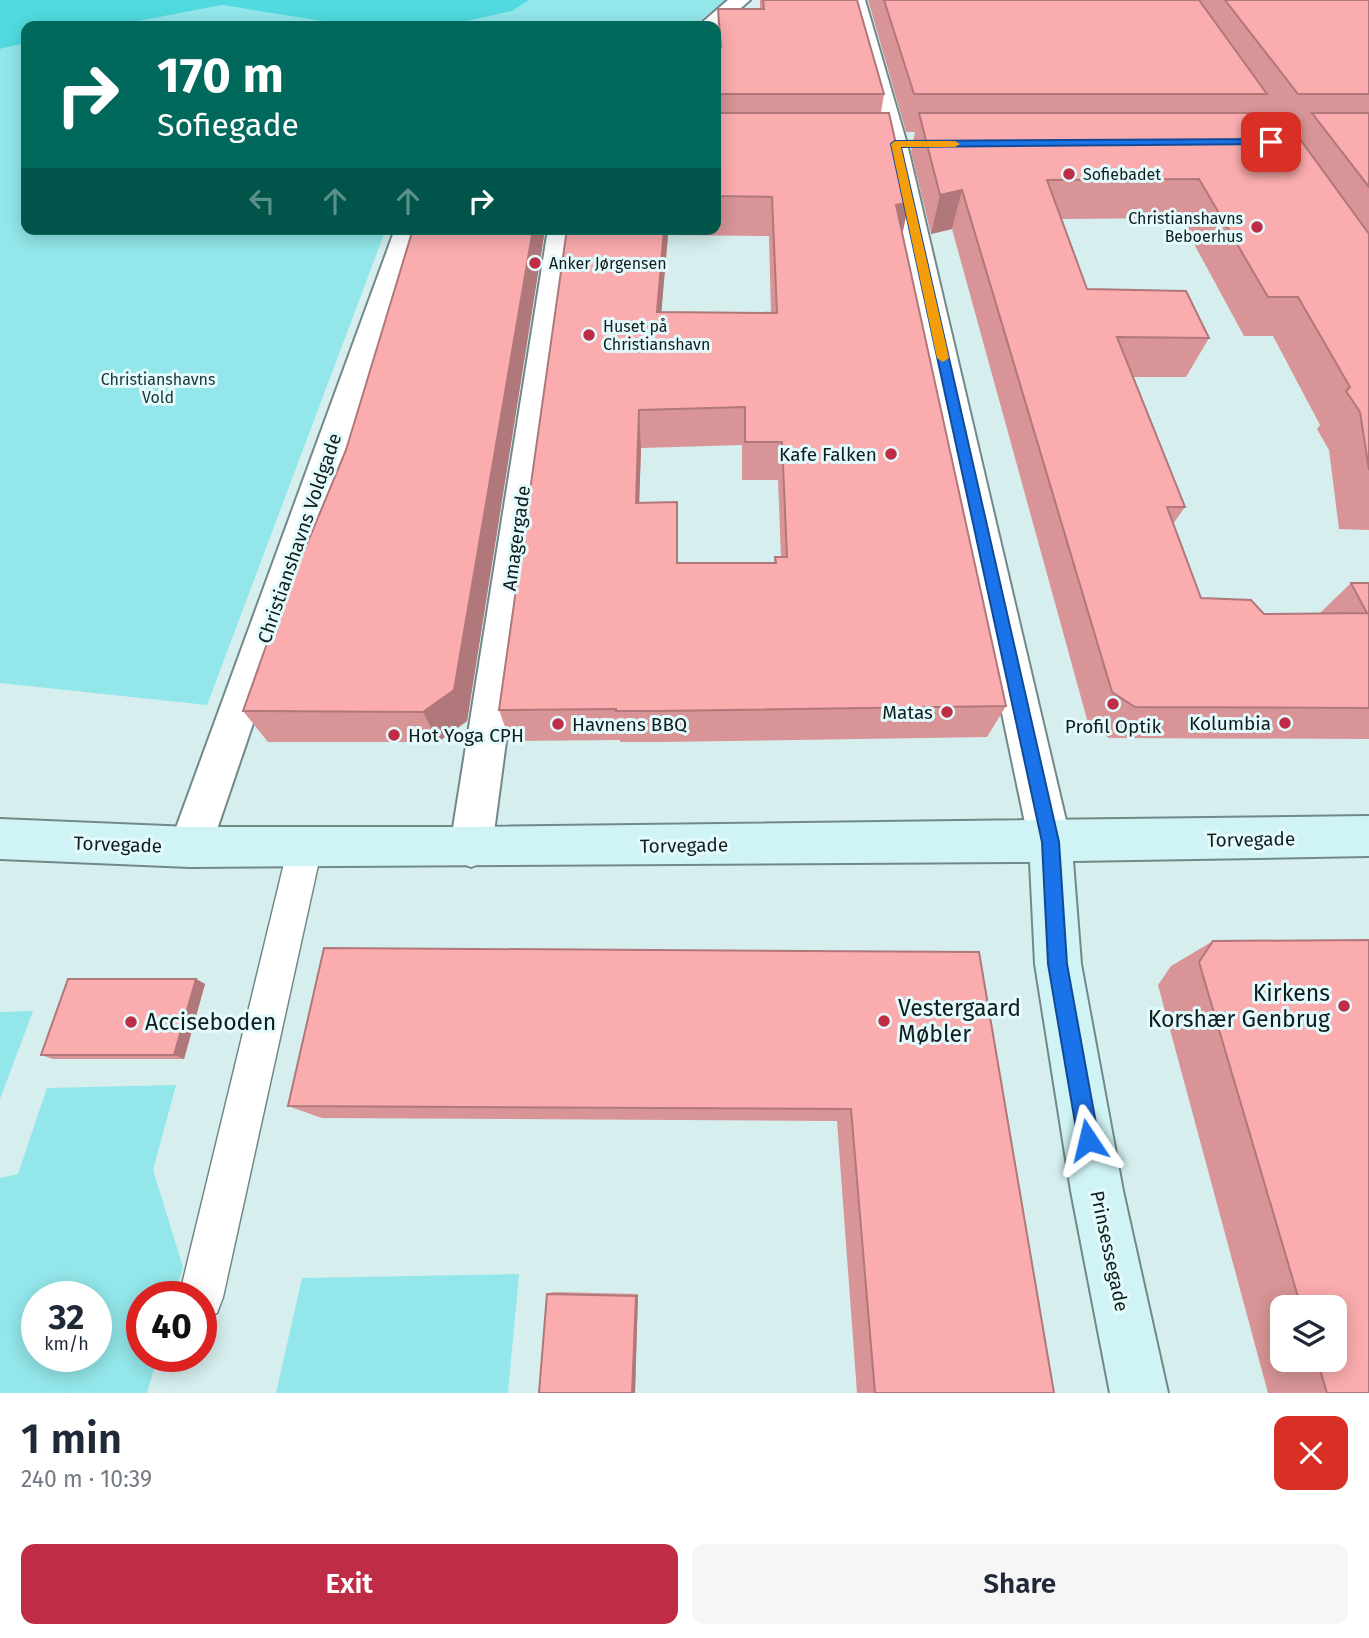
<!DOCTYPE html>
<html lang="en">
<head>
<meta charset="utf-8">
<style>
  :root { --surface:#fff; --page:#f6f6f7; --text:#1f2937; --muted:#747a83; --accent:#be2d45 }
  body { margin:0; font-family:"Fira Sans",sans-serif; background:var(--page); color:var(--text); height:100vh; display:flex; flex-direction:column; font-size:26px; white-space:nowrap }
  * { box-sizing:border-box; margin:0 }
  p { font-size:23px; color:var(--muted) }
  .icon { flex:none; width:38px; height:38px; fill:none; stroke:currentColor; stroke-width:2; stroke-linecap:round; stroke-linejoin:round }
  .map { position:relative; height:1393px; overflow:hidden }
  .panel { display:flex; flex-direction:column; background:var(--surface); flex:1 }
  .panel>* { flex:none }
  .banner { position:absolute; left:21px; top:21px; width:700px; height:214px; border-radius:14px; box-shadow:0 4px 18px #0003; background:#00695c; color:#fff; overflow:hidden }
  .tools { position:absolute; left:1270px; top:1295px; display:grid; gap:14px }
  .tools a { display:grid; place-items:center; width:77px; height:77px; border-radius:14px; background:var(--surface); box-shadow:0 4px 18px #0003; font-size:35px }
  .speed { position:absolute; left:21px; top:1281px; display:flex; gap:14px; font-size:35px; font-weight:700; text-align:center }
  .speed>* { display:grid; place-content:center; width:91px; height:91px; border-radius:50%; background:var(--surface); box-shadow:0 4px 18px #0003; line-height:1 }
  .speed small { font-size:18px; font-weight:400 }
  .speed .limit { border:10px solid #d22; background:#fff; color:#111 }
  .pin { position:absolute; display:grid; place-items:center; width:60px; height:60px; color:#fff; margin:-30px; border-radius:14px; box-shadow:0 4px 10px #0006 }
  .me { position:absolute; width:77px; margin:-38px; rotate:350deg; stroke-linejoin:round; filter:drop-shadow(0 0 5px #0008) }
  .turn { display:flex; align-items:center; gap:24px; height:147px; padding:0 21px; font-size:32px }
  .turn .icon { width:91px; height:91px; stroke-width:2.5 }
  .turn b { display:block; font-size:49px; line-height:60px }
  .lanes { display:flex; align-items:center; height:66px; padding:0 21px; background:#0003; justify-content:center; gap:35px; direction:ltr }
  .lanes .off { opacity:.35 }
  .round { display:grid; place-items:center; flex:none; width:74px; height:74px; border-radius:14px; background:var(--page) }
  .overview { display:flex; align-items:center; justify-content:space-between; height:119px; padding:0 21px }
  h1 { font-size:42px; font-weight:600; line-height:52px }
  .cta { display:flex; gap:14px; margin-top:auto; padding:14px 21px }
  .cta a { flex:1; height:80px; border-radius:14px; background:var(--accent); color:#fff; font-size:28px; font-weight:600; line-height:80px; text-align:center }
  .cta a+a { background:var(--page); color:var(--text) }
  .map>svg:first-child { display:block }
</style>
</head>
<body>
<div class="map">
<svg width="1369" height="1393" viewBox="0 0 1369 1393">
  <rect width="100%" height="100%" fill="#d6eeee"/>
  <g fill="#93e7ea" fill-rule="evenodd">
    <path d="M 529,0 L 726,0 L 693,26 L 444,26 L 511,11 Z"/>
    <path d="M 222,5 L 352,26 L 113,26 Z"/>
    <path d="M 26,43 L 26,229 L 386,229 L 207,705 L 0,683 L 0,49 Z"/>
    <path d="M 33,1011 L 0,1099 L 0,1012 Z"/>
    <path d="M 176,1085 L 153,1170 L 183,1267 L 174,1297 L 142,1297 L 142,1356 L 158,1356 L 147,1393 L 0,1393 L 0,1178 L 18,1174 L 47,1088 ZM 37,1297 L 96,1297 L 96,1356 L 37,1356 Z"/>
    <path d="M 519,1274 L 508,1393 L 276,1393 L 302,1278 Z"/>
  </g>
  <path fill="#51dbe1" d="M 0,0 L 529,0 L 512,11 L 444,26 L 352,26 L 222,5 L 113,26 L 26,26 L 26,43 L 0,49 Z"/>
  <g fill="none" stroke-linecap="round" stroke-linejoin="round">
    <g stroke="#728888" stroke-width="3">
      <path id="lane" d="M 305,831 L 317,835 L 322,847 L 223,1297 L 217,1313 L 201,1319 L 201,1297 L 179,1297 L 288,847 L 293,835 Z"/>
    </g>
    <g stroke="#728888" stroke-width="4">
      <g id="street">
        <path d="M 728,0 L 750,0 L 716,30 L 716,26 L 698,26 Z"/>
        <path d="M 845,0 L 865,0 L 907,144 L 1071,842 L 1065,856 L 1050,862 L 1035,856 L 1029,842 L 883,144 Z"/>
        <path d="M 395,229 L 421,229 L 211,847 L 205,861 L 190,867 L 175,861 L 169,847 Z"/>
        <path d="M 548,229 L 574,229 L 492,847 L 486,861 L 471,867 L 456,861 L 450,847 Z"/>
      </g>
    </g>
    <g stroke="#728888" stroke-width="4">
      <path id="secondary" d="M 1369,816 L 1369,856 L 1073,861 L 1081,964 L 1123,1191 L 1168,1393 L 1110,1393 L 1071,1191 L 1035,964 L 1030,862 L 190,867 L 0,859 L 0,819 L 190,827 L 471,827 Z"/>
    </g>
    <use href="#lane" fill="#fff" fill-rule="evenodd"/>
    <use href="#street" fill="#fff" fill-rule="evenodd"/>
    <use href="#secondary" fill="#d0f4f5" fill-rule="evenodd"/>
  </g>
  <g fill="#d89496" fill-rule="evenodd">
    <path d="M 760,0 L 763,0 L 884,94 L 881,113 L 902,234 L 1006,706 L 987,737 L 658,742 L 620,742 L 620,740 L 510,741 L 499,710 L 567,229 L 716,229 L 716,47 L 717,47 L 718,9 L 760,9 ZM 668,235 L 769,236 L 771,313 L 661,312 ZM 742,445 L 742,480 L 778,480 L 781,557 L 775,557 L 774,563 L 677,563 L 639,503 L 641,448 Z"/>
    <path d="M 868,0 L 1369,0 L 1369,530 L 1339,529 L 1329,450 L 1317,429 L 1320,425 L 1273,336 L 1244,336 L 1180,218 L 1061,219 L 1087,289 L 1209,338 L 1186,377 L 1133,377 L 1185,507 L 1173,524 L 1201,598 L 1264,614 L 1320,613 L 1351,583 L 1369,583 L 1369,739 L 1109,738 L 1088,723 L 952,229 L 931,234 L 911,152 L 915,132 L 906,132 ZM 1295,132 L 1302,132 L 1299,138 Z"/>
    <path d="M 413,229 L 545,229 L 467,721 L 438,742 L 268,742 L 243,711 L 346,450 Z"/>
    <path d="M 1213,941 L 1369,1393 L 1268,1393 L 1158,985 L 1171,966 ZM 1283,1307 L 1335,1307 L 1335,1360 L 1283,1360 Z"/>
    <path d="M 979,952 L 1054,1393 L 857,1393 L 837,1121 L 322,1118 L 288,1106 Z"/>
    <path d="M 196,979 L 205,984 L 184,1059 L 53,1059 L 41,1055 Z"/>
    <path d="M 553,1292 L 638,1294 L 635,1393 L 539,1393 L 547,1294 Z"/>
  </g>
  <g fill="#b0787a">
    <path d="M 717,94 L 716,133 L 716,95 Z"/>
    <path d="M 962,190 L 952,229 L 931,234 L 940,195 Z"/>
    <path d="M 909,202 L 901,241 L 896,205 Z"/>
    <path d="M 533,229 L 545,229 L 467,721 L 438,742 L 423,712 Z"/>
    <path d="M 664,229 L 668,229 L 668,235 L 658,351 L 657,312 Z"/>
    <path d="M 639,410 L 641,448 L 638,540 L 636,503 Z"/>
    <path d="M 196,979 L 205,984 L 184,1059 L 174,1055 Z"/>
    <path d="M 638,1294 L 635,1393 L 632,1393 L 636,1296 Z"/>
  </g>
  <g fill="#fbacae" stroke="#b0787a" stroke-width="2" fill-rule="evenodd">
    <path d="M 763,0 L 857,0 L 884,94 L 717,94 L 716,95 L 716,47 L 721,47 L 718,9 L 764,9 Z"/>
    <path d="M 884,0 L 1199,0 L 1267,94 L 914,94 Z"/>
    <path d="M 1225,0 L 1369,0 L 1369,94 L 1298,94 Z"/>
    <path d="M 716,112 L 717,113 L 889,113 L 909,202 L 896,205 L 1006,706 L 657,711 L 616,711 L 616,709 L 499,710 L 567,229 L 664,229 L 657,312 L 777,313 L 772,197 L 716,196 ZM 745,407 L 745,442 L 782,442 L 787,557 L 775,557 L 776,563 L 677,563 L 677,502 L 636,503 L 639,410 Z"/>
    <path d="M 919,113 L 1281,113 L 1369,234 L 1369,470 L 1360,412 L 1346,391 L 1350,387 L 1298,297 L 1268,297 L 1199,179 L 1047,180 L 1087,289 L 1186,291 L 1209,338 L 1117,337 L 1185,507 L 1167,507 L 1201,598 L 1251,600 L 1264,614 L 1367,613 L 1351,583 L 1369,583 L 1369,708 L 1135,707 L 1112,692 L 962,190 L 940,195 Z"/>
    <path d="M 1312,113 L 1369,113 L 1369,187 Z"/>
    <path d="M 413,229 L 533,229 L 454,690 L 423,712 L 243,711 L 275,621 L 346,450 Z"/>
    <path d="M 1369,940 L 1369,1393 L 1327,1393 L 1317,1360 L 1335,1360 L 1335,1307 L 1301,1307 L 1199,962 L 1213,941 Z"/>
    <path d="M 324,948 L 979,952 L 1054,1393 L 875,1393 L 851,1109 L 288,1106 Z"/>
    <path d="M 68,979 L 196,979 L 174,1055 L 41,1055 Z"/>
    <path d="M 547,1294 L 636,1296 L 632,1393 L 539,1393 Z"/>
  </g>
  <path fill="#1a73e8" stroke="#114b97" stroke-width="2" d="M 1271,139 L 1276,142 L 1275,144 L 901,147 L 1059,842 L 1067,964 L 1099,1140 L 1096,1148 L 1088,1151 L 1081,1148 L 1078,1140 L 1048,964 L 1042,842 L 891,144 L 895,141 Z"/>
  <path fill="#f59e0b" d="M 895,141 L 955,141 L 960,144 L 955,147 L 901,147 L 949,358 L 943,362 L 937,358 L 891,144 Z"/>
  <g fill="#be2d45" stroke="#e3fbfc" stroke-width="2.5">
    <circle cx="1069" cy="174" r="7"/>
    <circle cx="1257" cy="227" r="7"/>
    <circle cx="535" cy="263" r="7"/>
    <circle cx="589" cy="335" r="7"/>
    <circle cx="891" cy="454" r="7"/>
    <circle cx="1113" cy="704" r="7"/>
    <circle cx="947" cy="712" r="7"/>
    <circle cx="1285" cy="723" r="7"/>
    <circle cx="558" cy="724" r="7"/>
    <circle cx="394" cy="735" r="7"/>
    <circle cx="1344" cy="1006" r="7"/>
    <circle cx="884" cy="1021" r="7"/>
    <circle cx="131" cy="1022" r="7"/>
  </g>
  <g text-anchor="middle" stroke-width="6" stroke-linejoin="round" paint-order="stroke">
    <g font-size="16" fill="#131c1c" stroke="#e3fbfc" text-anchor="start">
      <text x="1083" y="180">Sofiebadet</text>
      <text x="1243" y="224" text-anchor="end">Christianshavns<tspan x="1243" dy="18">Beboerhus</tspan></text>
      <text x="549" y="269">Anker Jørgensen</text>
      <text x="603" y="332">Huset på<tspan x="603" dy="18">Christianshavn</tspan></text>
    </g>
    <g font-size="16" fill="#203738" stroke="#e3fbfc">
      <text x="158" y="385">Christianshavns<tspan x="158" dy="18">Vold</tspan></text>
    </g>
    <g font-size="19" fill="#131c1c" stroke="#e3fbfc" text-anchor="end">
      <text x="877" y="461">Kafe Falken</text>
      <text x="933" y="719">Matas</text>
      <text x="1271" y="730">Kolumbia</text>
      <text x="572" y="731" text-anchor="start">Havnens BBQ</text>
      <text x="1113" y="733" text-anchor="middle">Profil Optik</text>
      <text x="408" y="742" text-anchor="start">Hot Yoga CPH</text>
    </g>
    <g font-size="19" fill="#131c1c" stroke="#e3fbfc">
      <text transform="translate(299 538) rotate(-71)" y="7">Christianshavns Voldgade</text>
      <text transform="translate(516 538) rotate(-82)" y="7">Amagergade</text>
      <text transform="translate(1251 839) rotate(-1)" y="7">Torvegade</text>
      <text transform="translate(118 844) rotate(2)" y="7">Torvegade</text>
      <text transform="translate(684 845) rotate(-1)" y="7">Torvegade</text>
      <text transform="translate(1110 1251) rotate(78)" y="7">Prinsessegade</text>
    </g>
    <g font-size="23" fill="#131c1c" stroke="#e3fbfc" text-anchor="start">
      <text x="1330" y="1001" text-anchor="end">Kirkens<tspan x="1330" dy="26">Korshær Genbrug</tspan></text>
      <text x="898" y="1016">Vestergaard<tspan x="898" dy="26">Møbler</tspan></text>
      <text x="145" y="1030">Acciseboden</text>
    </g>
  </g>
</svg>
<div class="tools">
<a><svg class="icon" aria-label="layers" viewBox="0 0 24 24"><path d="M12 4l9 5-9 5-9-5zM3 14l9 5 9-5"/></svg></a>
</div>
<div class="speed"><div>32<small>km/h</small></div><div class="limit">40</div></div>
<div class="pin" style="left:1271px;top:142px;background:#d93025"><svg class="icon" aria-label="arrive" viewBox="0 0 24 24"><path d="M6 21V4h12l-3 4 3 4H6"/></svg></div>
<svg class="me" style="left:1088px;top:1140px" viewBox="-20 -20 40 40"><path d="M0-17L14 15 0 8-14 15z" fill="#1a73e8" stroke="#fff" stroke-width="4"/></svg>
<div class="banner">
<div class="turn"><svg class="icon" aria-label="right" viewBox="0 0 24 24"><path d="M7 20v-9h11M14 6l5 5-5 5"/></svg><div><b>170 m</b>Sofiegade</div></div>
<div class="lanes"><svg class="icon off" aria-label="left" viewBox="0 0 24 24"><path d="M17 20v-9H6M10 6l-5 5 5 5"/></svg><svg class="icon off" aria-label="ahead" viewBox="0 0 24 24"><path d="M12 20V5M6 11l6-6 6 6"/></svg><svg class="icon off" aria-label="ahead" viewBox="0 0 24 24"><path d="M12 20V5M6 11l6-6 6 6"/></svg><svg class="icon" aria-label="right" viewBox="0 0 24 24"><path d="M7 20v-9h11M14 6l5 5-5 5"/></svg></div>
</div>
</div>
<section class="panel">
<div class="overview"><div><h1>1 min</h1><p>240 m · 10:39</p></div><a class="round" style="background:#d93025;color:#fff"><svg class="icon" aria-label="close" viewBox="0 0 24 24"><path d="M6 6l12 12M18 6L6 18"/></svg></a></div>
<div class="cta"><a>Exit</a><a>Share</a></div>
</section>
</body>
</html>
